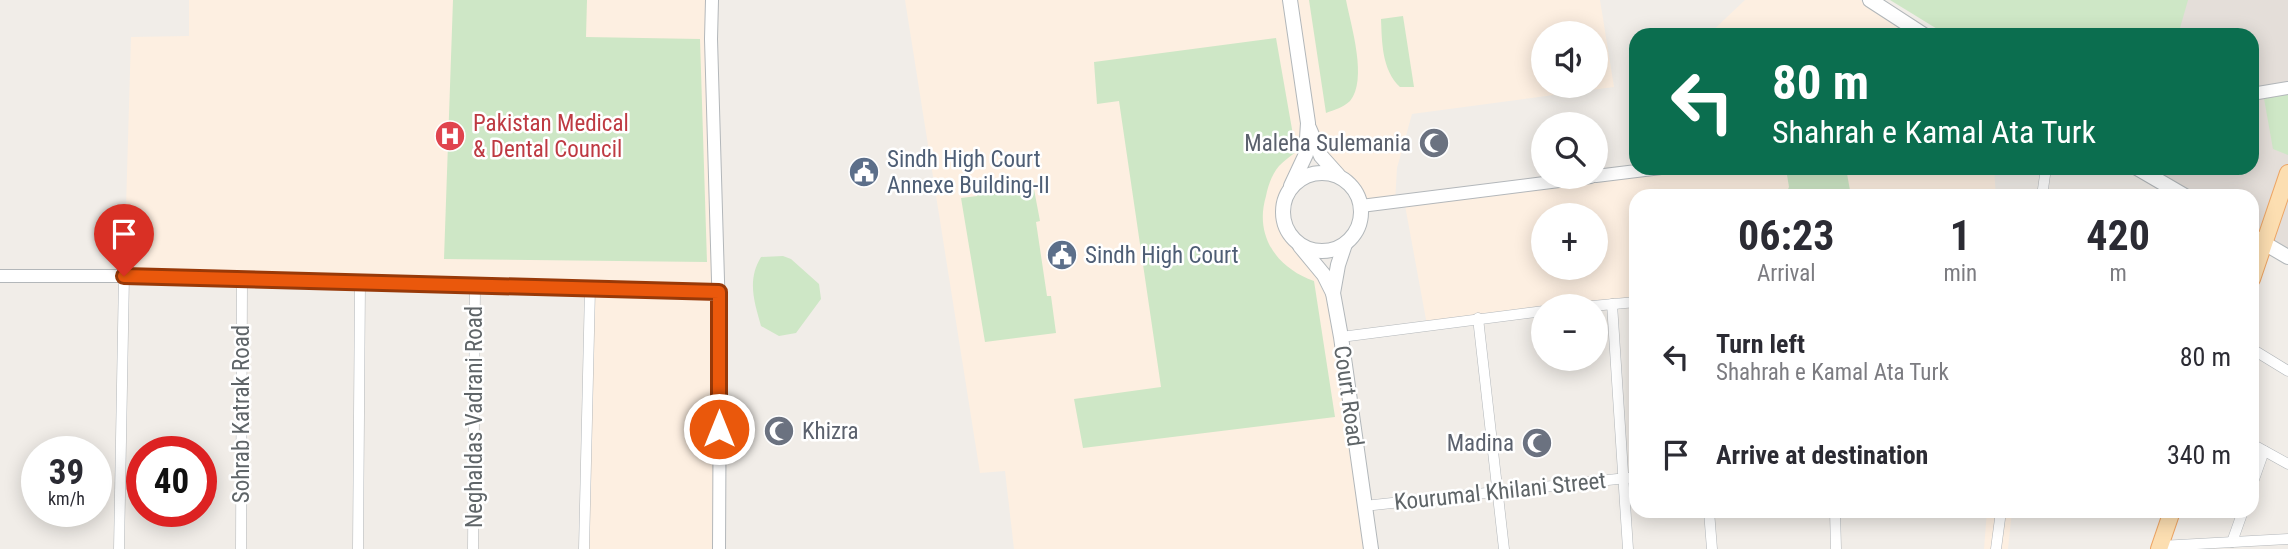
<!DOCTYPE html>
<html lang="en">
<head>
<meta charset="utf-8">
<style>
  :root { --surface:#fff; --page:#f2f2f3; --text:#2b2b33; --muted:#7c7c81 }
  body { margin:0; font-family:"Roboto Condensed",sans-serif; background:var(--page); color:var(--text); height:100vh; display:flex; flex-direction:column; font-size:26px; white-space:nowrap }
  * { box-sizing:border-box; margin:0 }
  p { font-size:23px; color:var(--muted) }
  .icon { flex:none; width:38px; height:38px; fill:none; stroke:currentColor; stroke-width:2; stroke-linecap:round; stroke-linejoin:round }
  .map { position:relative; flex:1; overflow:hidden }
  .details { position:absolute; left:1629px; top:189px; width:630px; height:329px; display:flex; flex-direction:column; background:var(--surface); border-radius:21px; box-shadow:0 4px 18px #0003 }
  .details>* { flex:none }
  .hud { position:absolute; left:1629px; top:28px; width:630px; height:147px; border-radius:21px; box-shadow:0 4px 18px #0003; background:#0b6e4f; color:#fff; overflow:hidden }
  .fabs { position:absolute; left:1531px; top:21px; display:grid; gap:14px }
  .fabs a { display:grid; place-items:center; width:77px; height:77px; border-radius:50%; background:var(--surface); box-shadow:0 4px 18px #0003; font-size:35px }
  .speed { position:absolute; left:21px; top:436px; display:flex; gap:14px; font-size:35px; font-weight:700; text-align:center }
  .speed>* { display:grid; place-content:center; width:91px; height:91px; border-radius:50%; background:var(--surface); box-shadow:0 4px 18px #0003; line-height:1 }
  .speed small { font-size:18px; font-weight:400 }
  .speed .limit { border:10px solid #d22; background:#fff; color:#111 }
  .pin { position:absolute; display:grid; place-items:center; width:60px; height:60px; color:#fff; margin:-72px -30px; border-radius:50% 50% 50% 0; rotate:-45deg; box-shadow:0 0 7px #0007 }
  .pin .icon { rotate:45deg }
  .me { position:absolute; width:77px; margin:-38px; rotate:0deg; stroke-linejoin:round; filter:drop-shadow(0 0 5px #0008) }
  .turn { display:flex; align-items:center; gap:24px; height:147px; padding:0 28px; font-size:32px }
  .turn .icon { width:91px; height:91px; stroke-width:2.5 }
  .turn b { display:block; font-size:49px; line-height:60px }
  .eta { display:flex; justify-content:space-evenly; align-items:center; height:119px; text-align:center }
  .eta b { font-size:42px; font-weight:700; line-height:49px }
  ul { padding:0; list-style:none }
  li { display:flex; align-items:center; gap:21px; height:98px; padding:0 28px }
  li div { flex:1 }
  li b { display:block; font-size:26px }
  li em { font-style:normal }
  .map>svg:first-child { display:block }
</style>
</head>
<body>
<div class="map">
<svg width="2288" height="549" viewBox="0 0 2288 549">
  <rect width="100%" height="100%" fill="#f1ede8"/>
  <g fill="#fdefe1" fill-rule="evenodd">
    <path d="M 189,0 L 712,0 L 718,549 L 584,549 L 589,289 L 124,276 L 131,37 L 189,36 Z"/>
    <path d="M 905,0 L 1600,0 L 1614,87 L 1412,114 L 1397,168 L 1395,202 L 1363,203 L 1357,193 L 1321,156 L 1309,125 L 1306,154 L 1307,175 L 1296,182 L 1283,203 L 1285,225 L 1324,275 L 1371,549 L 1014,549 L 1005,471 L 980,473 ZM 1544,33 L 1596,33 L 1596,86 L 1544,86 Z"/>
    <path d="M 1745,0 L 1860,0 L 1915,35 L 1708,35 Z"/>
    <path d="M 1689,168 L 1994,168 L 1996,196 L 1636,196 L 1636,303 L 1544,306 L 1427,325 L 1404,200 ZM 1544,215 L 1596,215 L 1596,268 L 1544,268 Z"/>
    <path d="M 1987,511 L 2012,511 L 2008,549 L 1984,549 Z"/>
  </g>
  <path fill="#e4ded9" d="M 2186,0 L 2288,0 L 2288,257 L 2252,236 L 2252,196 L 2185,196 L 2137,168 L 2252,168 L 2252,35 L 2175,35 Z"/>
  <g fill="#cee7c6">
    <path d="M 453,0 L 587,0 L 586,37 L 700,39 L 707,262 L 444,259 Z"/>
    <path d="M 1309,0 L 1346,0 C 1351,26 1368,80 1350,101 C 1344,107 1334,110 1326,113 Z"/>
    <path d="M 1890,0 L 2188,0 L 2178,35 L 1947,35 Z"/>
    <path d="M 1403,16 L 1414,87 L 1400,87 C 1382,70 1382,43 1381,19 Z"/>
    <path d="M 1276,38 L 1296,152 C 1290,156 1284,161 1279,166 C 1272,174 1268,186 1266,196 C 1254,236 1277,268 1314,281 L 1335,417 L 1083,448 L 1074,399 L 1161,387 L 1119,101 L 1097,104 L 1094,62 Z"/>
    <path d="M 2288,89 L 2288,155 L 2273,149 L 2263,93 Z"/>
    <path d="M 1837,168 L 1846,168 L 1851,196 L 1785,196 L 1789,187 L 1787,175 Z"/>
    <path d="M 1033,184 L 1040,221 L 1036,222 L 1047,296 L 1051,296 L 1056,333 L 985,342 L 961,198 L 977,196 L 977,193 Z"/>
    <path d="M 783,256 L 791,259 L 819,284 L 821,299 L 796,333 L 779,336 L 761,326 C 754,301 747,280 761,257 Z"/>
  </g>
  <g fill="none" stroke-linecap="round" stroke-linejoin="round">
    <g stroke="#b3b7ba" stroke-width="11">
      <g id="minor">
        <path d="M 2042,196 L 2046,168"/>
        <path d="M 1612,304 L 1628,549"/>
        <path d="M 1592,306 L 1636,302"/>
        <path d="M 1478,318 L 1504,549"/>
        <path d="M 1341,337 L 1544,311"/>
        <path d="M 2252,349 L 2288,371"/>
        <path d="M 2252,444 L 2288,464"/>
        <path d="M 2252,485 L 2264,451"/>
        <path d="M 1364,506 L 1636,477"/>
        <path d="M 1709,511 L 1712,549"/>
        <path d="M 1835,511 L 1836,549"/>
        <path d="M 2232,542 L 2243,511"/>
        <path d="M 2160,546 L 2288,539"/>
        <path d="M 119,549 L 124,276"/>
        <path d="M 241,549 L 242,280"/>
        <path d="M 358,549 L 360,282"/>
        <path d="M 473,549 L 475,286"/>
        <path d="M 584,549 L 590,289"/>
        <path d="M 1996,549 L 2001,511"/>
      </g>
    </g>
    <g stroke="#b3b7ba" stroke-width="14">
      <g id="tertiary">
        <path d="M 712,0 L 711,39 L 720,349 L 719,549"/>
        <path d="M 2252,94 L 2288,88"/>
        <path d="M 1596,176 L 1661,168"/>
        <path d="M 1361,206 L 1591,177"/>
        <path d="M 0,276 L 124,276 L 719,292"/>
      </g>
    </g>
    <g stroke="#b2b7ba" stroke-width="16">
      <g id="secondary">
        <path d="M 1290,0 L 1308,123 L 1306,154 L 1291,186"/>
        <path d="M 1870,0 L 1924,35"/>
        <path d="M 1309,128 L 1321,156 L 1338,175"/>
        <path d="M 2137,168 L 2185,196"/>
        <circle cx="1322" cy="212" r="39"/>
        <path d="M 2252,236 L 2288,257"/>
        <path d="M 1345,244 L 1338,265 L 1333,293 L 1341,337 L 1371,549"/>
        <path d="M 1300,246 L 1324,275 L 1333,293"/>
      </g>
    </g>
    <g stroke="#eda564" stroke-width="18">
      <g id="primary">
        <path d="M 2252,279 L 2288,173"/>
        <path d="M 2159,549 L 2172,511"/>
      </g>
    </g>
    <use href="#minor" stroke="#fff" stroke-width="10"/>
    <use href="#tertiary" stroke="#fff" stroke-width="12"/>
    <use href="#secondary" stroke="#fff" stroke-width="14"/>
    <use href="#primary" stroke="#fcdeb1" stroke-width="16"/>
  </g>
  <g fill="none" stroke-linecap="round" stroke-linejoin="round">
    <g stroke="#983908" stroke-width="18">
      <path id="route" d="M 124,276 L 719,292 L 719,429"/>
    </g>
    <use href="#route" stroke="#ea580c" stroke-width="12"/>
  </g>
  <defs>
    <g id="hospital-disc" transform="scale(1.575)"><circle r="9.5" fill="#e0444e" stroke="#fff"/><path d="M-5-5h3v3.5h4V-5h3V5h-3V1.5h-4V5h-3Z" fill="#fff"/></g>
    <g id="mosque-disc" transform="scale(1.575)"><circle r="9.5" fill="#6b7280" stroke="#fff"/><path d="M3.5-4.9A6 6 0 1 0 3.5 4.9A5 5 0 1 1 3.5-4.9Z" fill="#fff"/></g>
    <g id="civic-disc" transform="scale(1.575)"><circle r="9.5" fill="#5c6f8a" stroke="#fff"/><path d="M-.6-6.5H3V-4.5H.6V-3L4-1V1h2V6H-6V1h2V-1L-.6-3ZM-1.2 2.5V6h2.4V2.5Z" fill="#fff"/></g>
  </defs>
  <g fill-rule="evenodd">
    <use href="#hospital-disc" x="450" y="136"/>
    <use href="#mosque-disc" x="1434" y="143"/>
    <use href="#civic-disc" x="864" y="172"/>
    <use href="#civic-disc" x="1062" y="255"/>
    <use href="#mosque-disc" x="779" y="431"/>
    <use href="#mosque-disc" x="1537" y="443"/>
  </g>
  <g text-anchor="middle" stroke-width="5" stroke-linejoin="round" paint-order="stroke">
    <g font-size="23" fill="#be3a42" stroke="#fff" text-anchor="start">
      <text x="473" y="131">Pakistan Medical<tspan x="473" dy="26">&amp; Dental Council</tspan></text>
    </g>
    <g font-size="23" fill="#5b616d" stroke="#fff" text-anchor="end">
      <text x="1411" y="151">Maleha Sulemania</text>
      <text x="802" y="439" text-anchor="start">Khizra</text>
      <text x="1514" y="451">Madina</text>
    </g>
    <g font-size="23" fill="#4e5e75" stroke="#fff" text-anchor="start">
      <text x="887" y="167">Sindh High Court<tspan x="887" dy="26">Annexe Building-II</tspan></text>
      <text x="1085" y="263">Sindh High Court</text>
    </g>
    <g font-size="23" fill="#5f6568" stroke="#fff">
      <text transform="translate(1349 396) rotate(82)" y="8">Court Road</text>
      <text transform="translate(241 414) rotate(-90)" y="8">Sohrab Katrak Road</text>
      <text transform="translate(474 417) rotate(-90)" y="8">Neghaldas Vadrani Road</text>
      <text transform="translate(1500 491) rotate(-6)" y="8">Kourumal Khilani Street</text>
    </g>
  </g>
</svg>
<div class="fabs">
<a><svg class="icon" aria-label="sound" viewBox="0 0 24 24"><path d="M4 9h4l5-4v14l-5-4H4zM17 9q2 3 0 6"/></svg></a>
<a><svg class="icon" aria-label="search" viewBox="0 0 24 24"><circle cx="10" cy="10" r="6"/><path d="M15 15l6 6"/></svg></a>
<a>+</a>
<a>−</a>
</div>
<div class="speed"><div>39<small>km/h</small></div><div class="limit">40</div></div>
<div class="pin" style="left:124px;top:276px;background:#d93025"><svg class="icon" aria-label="arrive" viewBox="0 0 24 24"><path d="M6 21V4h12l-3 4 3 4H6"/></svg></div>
<svg class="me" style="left:719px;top:429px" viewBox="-20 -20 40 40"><circle r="17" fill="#ea580c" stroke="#fff" stroke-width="3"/><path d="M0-11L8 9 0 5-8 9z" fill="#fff"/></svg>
<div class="hud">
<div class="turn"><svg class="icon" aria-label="left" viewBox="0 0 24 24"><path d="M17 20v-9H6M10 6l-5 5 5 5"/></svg><div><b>80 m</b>Shahrah e Kamal Ata Turk</div></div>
</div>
<section class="details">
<div class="eta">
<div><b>06:23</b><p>Arrival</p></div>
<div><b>1</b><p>min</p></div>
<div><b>420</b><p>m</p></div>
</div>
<ul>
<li><svg class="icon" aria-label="left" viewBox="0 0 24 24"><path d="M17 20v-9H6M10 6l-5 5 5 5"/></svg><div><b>Turn left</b><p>Shahrah e Kamal Ata Turk</p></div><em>80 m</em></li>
<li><svg class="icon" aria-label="arrive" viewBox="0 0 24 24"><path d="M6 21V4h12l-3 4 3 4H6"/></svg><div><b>Arrive at destination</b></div><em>340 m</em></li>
</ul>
</section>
</div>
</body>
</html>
